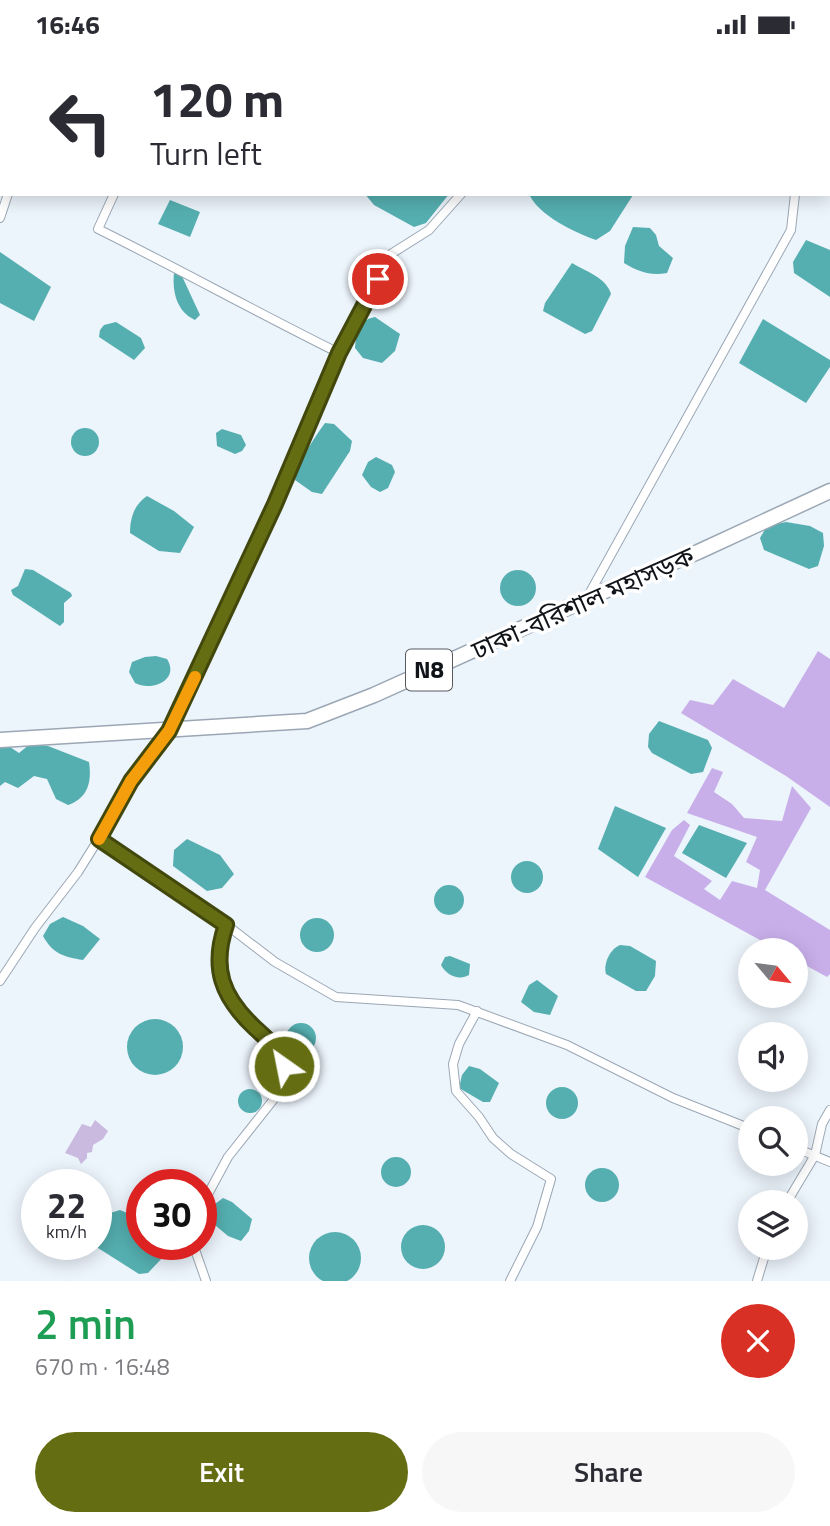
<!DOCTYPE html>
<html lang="en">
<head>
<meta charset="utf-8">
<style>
  :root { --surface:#fff; --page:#f7f7f7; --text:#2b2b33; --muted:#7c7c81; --accent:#656d13 }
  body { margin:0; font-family:"Titillium Web","Noto Sans Bengali",sans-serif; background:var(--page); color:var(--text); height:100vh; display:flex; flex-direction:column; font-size:26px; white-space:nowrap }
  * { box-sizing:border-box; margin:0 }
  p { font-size:23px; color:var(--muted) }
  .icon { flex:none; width:38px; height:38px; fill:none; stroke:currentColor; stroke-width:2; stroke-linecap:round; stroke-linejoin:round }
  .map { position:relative; height:1232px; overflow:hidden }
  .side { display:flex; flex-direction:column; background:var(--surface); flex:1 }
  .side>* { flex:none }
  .guide { position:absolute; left:0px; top:0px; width:831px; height:147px; box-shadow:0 4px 18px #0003; background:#fff; color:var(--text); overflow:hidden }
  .needle { width:46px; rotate:119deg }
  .fabs { position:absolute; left:738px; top:889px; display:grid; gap:14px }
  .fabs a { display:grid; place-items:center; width:70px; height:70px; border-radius:50%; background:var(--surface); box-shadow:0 4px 18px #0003; font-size:35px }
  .speed { position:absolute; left:21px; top:1120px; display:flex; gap:14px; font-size:35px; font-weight:700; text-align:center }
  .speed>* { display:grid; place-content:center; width:91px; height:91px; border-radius:50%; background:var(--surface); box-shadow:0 4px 18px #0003; line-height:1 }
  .speed small { font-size:18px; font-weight:400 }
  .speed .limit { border:10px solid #d22; background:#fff; color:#111 }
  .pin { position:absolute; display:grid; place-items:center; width:60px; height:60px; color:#fff; margin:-30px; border:4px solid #fff; border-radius:50%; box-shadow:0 2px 7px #0007 }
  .me { position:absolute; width:77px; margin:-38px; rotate:327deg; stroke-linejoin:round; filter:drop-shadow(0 0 5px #0008) }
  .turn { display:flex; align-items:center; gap:24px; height:147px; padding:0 35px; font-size:32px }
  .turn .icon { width:91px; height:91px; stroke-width:2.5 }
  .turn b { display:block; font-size:49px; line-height:60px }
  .round { display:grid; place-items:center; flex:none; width:74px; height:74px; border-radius:37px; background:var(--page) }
  .overview { display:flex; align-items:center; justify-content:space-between; height:119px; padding:0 35px }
  h1 { font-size:42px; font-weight:600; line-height:52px; color:#1e9e55 }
  .button { display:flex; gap:14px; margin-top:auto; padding:14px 35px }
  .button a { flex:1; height:80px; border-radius:42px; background:var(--accent); color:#fff; font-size:28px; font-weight:600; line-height:80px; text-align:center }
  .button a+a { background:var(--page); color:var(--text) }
  .status { display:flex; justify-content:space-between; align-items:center; height:49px; padding:0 35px; background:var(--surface); direction:ltr }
  .status svg { height:19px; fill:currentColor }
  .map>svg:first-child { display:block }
</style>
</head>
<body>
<div class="status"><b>16:46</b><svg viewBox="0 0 49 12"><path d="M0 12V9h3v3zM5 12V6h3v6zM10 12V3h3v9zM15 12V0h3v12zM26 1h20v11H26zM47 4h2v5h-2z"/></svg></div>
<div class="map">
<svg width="830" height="1232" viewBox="0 0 830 1232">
  <rect width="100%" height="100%" fill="#ecf4fc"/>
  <path fill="#cabadf" d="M 95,1071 L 108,1082 L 103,1090 L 93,1096 L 92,1103 L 87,1104 L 87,1109 L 81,1115 L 78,1109 L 65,1104 L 82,1075 L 91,1078 Z"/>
  <g fill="#c9afea">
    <path d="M 818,602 L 830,610 L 830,758 L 786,727 L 681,664 L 690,651 L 713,656 L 733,630 L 784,659 Z"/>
    <path d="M 712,719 L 723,723 L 714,743 L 732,755 L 744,769 L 782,772 L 792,737 L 811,759 L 765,841 L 830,881 L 830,925 L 827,928 L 796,911 L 796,901 L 778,901 L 645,828 L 672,781 L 684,771 L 690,776 L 674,807 L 712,832 L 704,840 L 720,851 L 732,832 L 757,839 L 760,821 L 746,813 L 757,788 L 687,764 Z"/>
  </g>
  <g fill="#55afb0">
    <path d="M 365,145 L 449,145 L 426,174 L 414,178 L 374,156 Z"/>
    <path d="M 529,145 L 632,145 L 633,146 L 610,182 L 596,191 C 574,183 539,167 529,145 Z"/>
    <path d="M 170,151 L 200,163 L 190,188 L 158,175 Z"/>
    <path d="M 633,178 L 650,179 L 656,186 L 659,197 L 673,209 L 667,224 C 650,227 639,223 624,214 L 625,197 Z"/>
    <path d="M 806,191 L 830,201 L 830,248 L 794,224 L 793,213 Z"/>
    <path d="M 0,203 L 51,238 L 34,272 L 0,254 Z"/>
    <path d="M 572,214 C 585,222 607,229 611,245 L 592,282 L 585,285 L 543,262 L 545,254 Z"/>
    <path d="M 174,224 L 181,225 L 200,266 L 195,271 C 177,263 172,243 174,224 Z"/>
    <path d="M 375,268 L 400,285 L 395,302 L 382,314 L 363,309 L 355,299 C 356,284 358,271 375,268 Z"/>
    <path d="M 763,270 L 830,311 L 830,318 L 806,354 L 739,314 Z"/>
    <path d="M 116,273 L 141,289 L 145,299 L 134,311 L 99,288 L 100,281 L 104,276 Z"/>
    <path d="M 325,374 L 334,375 L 352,392 L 350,402 L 322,445 L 312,443 L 295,431 C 298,413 314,389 325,374 Z"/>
    <circle cx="85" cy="393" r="14"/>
    <path d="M 222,380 L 241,386 L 246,396 L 242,402 L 235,405 L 217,397 L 216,384 Z"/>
    <path d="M 376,408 L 392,416 L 395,423 L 388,439 L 380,443 L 371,438 L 362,426 L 368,413 Z"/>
    <path d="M 147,447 L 174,462 L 194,478 L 180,504 L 159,502 L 130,484 C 130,469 134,456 147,447 Z"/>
    <path d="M 786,473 L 810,477 L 823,484 L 824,497 L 818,517 L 809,520 L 764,501 L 760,489 L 767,477 Z"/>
    <path d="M 25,520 L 33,521 L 71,544 L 72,547 L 64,554 L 64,573 L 60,577 L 13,546 L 11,541 L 18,537 Z"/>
    <circle cx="518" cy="539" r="18"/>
    <path d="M 156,607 L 167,610 C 180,631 152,643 135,634 L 129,623 L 132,613 L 145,608 Z"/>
    <path d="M 659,672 L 708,691 L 712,699 L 703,723 L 691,725 L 652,704 L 648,698 L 649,685 Z"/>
    <path d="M 4,694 L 19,704 L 30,695 L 48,697 L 89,713 C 92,733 88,749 68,756 L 56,750 L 47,730 L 34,727 L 18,739 L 5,733 L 0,737 L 0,696 Z"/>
    <path d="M 615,757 L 666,779 L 638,828 L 598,800 Z"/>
    <path d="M 699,776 L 747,794 L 726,829 L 682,804 Z"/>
    <path d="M 187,790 L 220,806 L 234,825 L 222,839 L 207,842 L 173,817 L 174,801 Z"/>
    <circle cx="527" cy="828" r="16"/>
    <circle cx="449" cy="851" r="15"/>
    <path d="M 63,868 L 83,877 L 100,890 L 83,911 C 64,908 53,905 43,887 L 50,875 Z"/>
    <circle cx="317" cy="886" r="17"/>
    <path d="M 620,896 L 630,897 L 656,912 L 655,927 L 646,942 L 636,942 L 606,925 C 603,915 610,900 620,896 Z"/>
    <path d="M 450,907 L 470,915 L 469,926 C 459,932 446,926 441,916 L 445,908 Z"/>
    <path d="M 537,931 L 558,947 L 550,966 L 534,963 L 521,953 L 529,936 Z"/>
    <circle cx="155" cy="998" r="28"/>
    <circle cx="301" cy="989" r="15"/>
    <path d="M 469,1017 L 480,1020 L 499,1034 L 490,1053 L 483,1053 L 459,1039 L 462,1026 Z"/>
    <circle cx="562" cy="1054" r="16"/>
    <circle cx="250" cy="1052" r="12"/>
    <circle cx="396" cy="1123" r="15"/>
    <circle cx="602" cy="1136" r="17"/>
    <path d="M 223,1149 L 232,1153 L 252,1170 L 249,1182 L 241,1192 L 228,1187 L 209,1171 L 215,1155 Z"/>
    <path d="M 120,1161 L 142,1170 L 142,1195 L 169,1195 L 165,1206 L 148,1224 L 139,1225 L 98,1199 C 96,1185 103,1175 110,1164 Z"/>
    <circle cx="423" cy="1198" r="22"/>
    <circle cx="335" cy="1209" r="26"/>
  </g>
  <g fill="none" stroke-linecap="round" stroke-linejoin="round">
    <g stroke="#9ba7b4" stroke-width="10">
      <g id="street">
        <path d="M 178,2 L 179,0"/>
        <path d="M 547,2 L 548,0"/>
        <path d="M 802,2 L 802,0"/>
        <path d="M 0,119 L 2,120"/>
        <path d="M 114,145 L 98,180 C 179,220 258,264 339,304"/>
        <path d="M 0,169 L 8,145"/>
        <path d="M 588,547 L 791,181 L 795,145"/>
        <path d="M 99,790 L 215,867 L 275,913 L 336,948 L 458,956 L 567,996 L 673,1049 L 751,1080"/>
        <path d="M 0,932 L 35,879 L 78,823 L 113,767 L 131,732 L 169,682 L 275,455 L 339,304 L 391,205 L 429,181 L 461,145"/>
        <path d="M 477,962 L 459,995 L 453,1015 L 456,1042 L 479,1068 L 493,1089 L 511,1105 L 551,1130 L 537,1178 L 510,1232"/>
        <path d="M 796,1099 L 830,1113"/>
        <path d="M 787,1153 L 815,1106 L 822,1075 L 830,1061"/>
        <path d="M 201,1158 L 228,1108 L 289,1031 C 286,1022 284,1008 278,1000 C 269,989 256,980 246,970 C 218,942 213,912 226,875"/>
        <path d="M 193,1195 L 206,1232"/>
        <path d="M 757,1232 L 767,1199"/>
      </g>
    </g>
    <g stroke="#9ba7b4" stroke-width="17">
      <path id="highway" d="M 0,691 L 307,672 L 374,646 L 609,540 L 698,503 L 830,442"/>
    </g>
    <use href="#street" stroke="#fff" stroke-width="8"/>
    <use href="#highway" stroke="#fff" stroke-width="14"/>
  </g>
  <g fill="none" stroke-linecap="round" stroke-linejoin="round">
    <g stroke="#42470c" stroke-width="18">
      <path id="route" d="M 284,1017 C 279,999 268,991 255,979 C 222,948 211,919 226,876 L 99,790 L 131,732 L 169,682 L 275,455 L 339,304 L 378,230"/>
    </g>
    <use href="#route" stroke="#656d13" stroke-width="12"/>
    <path stroke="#f59e0b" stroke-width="12" d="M 99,790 L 131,732 L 169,682 L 195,628"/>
  </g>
  <g text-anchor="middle" stroke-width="7" stroke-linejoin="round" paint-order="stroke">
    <rect fill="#fff" stroke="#585a5e" stroke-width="2" x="406" y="600.5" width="46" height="41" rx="5"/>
    <g font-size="24" font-weight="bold" fill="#101419">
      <text x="429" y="629">N8</text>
    </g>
    <g font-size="26" fill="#101419" stroke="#fff">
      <text transform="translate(583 554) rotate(-24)" y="9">ঢাকা-বরিশাল মহাসড়ক</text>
    </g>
  </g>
</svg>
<div class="fabs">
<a><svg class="needle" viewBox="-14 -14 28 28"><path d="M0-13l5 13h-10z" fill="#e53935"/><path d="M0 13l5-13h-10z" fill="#7c7c81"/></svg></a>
<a><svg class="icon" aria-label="sound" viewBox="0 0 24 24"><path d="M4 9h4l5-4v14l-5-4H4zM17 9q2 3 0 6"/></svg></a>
<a><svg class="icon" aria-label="search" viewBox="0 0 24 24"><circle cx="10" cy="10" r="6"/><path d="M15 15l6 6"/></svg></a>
<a><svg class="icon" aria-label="layers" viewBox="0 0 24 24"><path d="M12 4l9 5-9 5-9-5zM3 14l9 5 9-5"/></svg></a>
</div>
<div class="speed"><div>22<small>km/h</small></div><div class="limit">30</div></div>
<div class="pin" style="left:378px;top:230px;background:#d93025"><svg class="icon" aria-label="arrive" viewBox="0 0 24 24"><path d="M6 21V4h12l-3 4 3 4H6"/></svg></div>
<svg class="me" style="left:284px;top:1017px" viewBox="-20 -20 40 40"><circle r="17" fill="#656d13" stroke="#fff" stroke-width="3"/><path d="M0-11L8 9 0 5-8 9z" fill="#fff"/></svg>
<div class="guide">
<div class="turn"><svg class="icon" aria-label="left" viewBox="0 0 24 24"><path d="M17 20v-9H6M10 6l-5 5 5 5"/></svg><div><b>120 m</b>Turn left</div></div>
</div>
</div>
<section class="side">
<div class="overview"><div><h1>2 min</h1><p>670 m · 16:48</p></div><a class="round" style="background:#d93025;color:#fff"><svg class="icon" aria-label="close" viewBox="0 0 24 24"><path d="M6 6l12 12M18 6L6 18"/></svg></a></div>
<div class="button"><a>Exit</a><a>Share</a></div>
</section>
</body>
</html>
